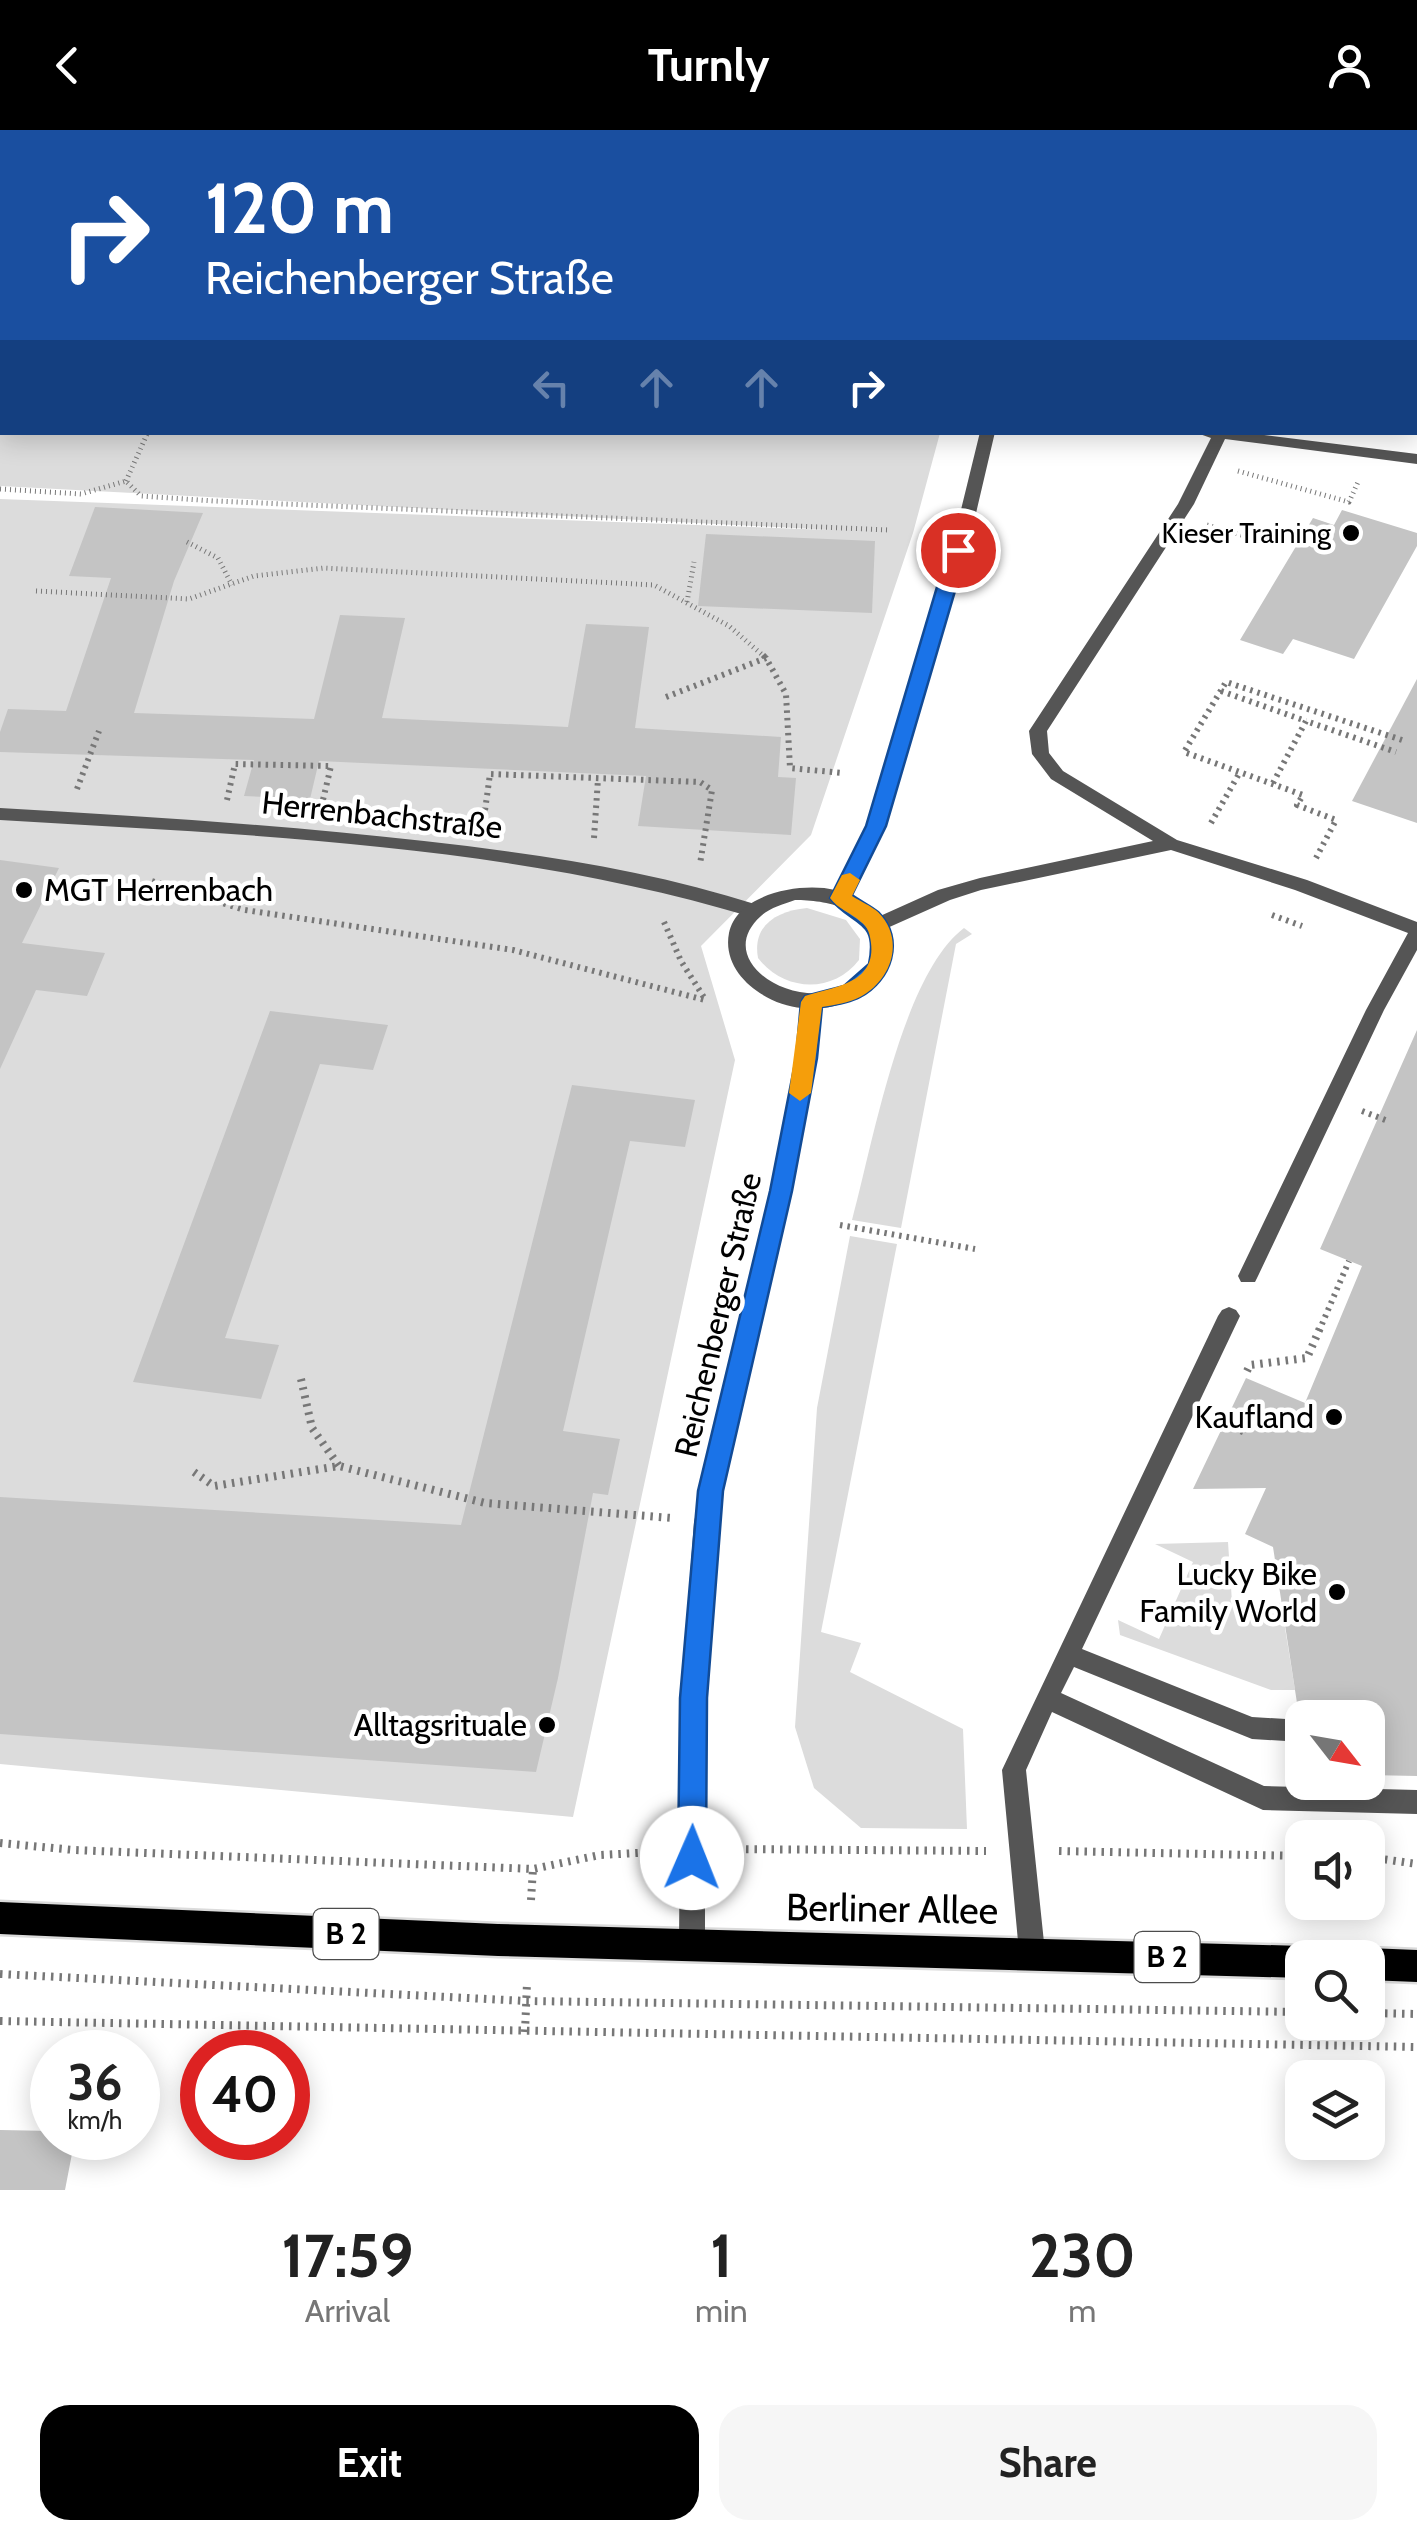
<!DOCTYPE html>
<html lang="en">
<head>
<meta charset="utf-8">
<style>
  :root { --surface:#fff; --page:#f6f6f6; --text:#222; --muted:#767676; --accent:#000 }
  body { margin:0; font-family:Cabin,sans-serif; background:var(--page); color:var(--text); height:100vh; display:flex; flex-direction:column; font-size:38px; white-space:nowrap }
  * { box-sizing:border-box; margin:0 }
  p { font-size:32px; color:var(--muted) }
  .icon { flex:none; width:55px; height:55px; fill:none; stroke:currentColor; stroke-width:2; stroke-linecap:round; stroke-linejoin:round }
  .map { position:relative; height:2060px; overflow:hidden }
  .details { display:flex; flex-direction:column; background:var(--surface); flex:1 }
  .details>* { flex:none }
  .banner { position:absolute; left:0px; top:0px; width:1418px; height:305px; box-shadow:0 5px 25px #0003; background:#1a4fa0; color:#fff; overflow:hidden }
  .needle { width:65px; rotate:121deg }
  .fabs { position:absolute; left:1285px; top:1570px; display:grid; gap:20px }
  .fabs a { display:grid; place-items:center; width:100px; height:100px; border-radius:20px; background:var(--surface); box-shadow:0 5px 25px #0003; font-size:50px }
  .speed { position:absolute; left:30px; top:1900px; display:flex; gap:20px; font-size:50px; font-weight:700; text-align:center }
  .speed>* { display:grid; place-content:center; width:130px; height:130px; border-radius:50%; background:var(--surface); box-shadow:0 5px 25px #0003; line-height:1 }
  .speed small { font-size:25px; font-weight:400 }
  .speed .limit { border:15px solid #d22; background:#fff; color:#111 }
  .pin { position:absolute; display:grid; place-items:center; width:85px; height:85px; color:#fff; margin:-42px; border:5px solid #fff; border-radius:50%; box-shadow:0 2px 10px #0007 }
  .me { position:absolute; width:110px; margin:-55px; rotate:1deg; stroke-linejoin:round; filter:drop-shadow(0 0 8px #0008) }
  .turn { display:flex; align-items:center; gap:35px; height:210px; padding:0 40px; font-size:45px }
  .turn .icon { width:130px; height:130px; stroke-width:2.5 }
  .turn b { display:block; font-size:70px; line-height:85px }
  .lanes { display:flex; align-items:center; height:95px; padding:0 40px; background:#0003; justify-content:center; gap:50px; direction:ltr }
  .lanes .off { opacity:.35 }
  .eta { display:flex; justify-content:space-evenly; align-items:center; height:170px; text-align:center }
  .eta b { font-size:60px; font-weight:700; line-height:70px }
  .cta { display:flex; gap:20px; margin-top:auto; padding:20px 40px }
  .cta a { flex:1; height:115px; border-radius:30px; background:var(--accent); color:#fff; font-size:40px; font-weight:700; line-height:115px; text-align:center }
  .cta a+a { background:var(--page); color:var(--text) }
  header { display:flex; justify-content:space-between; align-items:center; height:130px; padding:0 40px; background:var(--accent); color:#fff; font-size:45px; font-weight:700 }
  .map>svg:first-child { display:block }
</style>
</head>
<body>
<header><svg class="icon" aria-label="back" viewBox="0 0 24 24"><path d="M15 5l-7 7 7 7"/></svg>Turnly<svg class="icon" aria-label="person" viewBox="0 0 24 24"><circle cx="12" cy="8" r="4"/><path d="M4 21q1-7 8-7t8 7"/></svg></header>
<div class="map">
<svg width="1417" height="2060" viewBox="0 0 1417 2060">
  <rect width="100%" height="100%" fill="#fff"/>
  <g fill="#dcdcdc">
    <path d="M 0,0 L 1021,0 L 2,2 L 2,302 L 940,303 L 913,403 L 811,705 L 701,816 L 735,930 L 573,1687 L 0,1634 L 0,369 L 831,400 L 0,356 Z"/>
    <path d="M 807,778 L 846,790 L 860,809 L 859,830 C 833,864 784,862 758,828 C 752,795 777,781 807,778 Z"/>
    <path d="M 964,798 L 972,804 L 956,814 L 901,1098 L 852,1090 C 873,1013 902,845 964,798 Z"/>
    <path d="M 850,1106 L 897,1114 L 821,1502 L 861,1513 L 850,1542 L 963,1599 L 967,1699 L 861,1698 L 814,1658 L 795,1597 L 817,1278 Z"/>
    <path d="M 1228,1412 L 1232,1472 L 1281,1473 L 1295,1560 L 1271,1560 L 1120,1505 L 1118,1490 L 1159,1509 L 1193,1432 L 1155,1414 Z"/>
  </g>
  <g fill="#c4c4c4">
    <path d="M 95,377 L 203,383 L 174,451 L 134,583 L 314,589 L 340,485 L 405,488 L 382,588 L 568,597 L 586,494 L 649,497 L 635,598 L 781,607 L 778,647 L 796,648 L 791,705 L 638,696 L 646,646 L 319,631 L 310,669 L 244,666 L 254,630 L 0,622 L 0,602 L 8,579 L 66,581 L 111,448 L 69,446 Z"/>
    <path d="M 1342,380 L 1417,403 L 1417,416 L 1354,529 L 1293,509 L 1283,524 L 1240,510 L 1313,388 L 1334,395 Z"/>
    <path d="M 706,404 L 875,411 L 872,483 L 698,476 Z"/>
    <path d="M 1417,549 L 1417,693 L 1352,671 Z"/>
    <path d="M 0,730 L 59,738 L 22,813 L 105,823 L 87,866 L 36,860 L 0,939 Z"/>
    <path d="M 270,881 L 388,895 L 373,940 L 320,934 L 225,1208 L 279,1215 L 261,1269 L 133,1252 Z"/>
    <path d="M 1417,900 L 1417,1646 L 1368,1645 L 1368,1588 L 1299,1586 L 1273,1417 L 1245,1404 L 1266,1358 L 1193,1359 L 1246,1248 L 1305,1273 L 1362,1136 L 1320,1119 Z"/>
    <path d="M 572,955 L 695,970 L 685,1017 L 630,1011 L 563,1301 L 620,1309 L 608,1365 L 593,1363 L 558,1548 L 536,1642 L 0,1604 L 0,1367 L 461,1395 Z"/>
    <path d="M 0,2000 L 52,2001 L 52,2008 L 75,2008 L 65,2060 L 0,2060 Z"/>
  </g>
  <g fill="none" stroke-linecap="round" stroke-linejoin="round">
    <g stroke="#dbdbdb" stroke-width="5">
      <g id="primary">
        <path d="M 0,1772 L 498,1794 L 1302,1816 L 1313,1821 L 1316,1828 L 1302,1828 L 1302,1848 L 498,1826 L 0,1804 Z"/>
        <path d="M 1368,1818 L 1417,1820 L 1417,1852 L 1368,1850 L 1368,1828 L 1355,1828 Z"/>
      </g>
    </g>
    <g stroke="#777" stroke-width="5" stroke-dasharray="1 4" stroke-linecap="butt">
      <path d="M 748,0 L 778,2"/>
      <path d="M 1238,341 L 1349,372 L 1358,352"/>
      <path d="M 126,351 L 148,302"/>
      <path d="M 0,359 L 81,364 L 126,351 L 141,366 L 214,371 L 889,400"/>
      <path d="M 1207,395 L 1269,413"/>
      <path d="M 187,412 L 218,428 L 232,455"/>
      <path d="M 36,461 L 189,469 L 254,446 L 324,438 L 654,455 L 729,496 L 766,528"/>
      <path d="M 687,472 L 694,432"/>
    </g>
    <g stroke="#777" stroke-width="6" stroke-dasharray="2.5 5" stroke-linecap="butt">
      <path d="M 763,525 L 766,528"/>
      <path d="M 1221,561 L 1306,591"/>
      <path d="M 666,567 L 766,528 L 786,564 L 790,638 L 842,643"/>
      <path d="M 1273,653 L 1306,591 L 1396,622"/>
      <path d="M 77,659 L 99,601"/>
      <path d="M 227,670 L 235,634 L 331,636 L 322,674"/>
      <path d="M 1211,693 L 1240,642"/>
      <path d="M 483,695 L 490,644 L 700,652 L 712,660 L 700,734"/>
      <path d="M 594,708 L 598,649"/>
      <path d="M 1316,728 L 1336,690 L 1297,675 L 1303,665 L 1184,622 L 1226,552 L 1402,610"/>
      <path d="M 152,751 L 245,780 L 513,820 L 705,870"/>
      <path d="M 1272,785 L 1302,796"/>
      <path d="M 664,792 L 681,831 L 705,869"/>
      <path d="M 1362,981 L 1388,991"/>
      <path d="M 840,1095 L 975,1119"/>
      <path d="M 1319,1201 L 1349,1131"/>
    </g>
    <g stroke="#777" stroke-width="8" stroke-dasharray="2.5 6" stroke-linecap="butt">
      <path d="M 1247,1241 L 1250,1235 L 1307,1228 L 1320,1198"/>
      <path d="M 301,1249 L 312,1298 L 339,1336"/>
      <path d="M 1218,1290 L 1245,1302"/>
      <path d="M 194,1342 L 214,1356 L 339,1336 L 485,1373 L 672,1388"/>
      <path d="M 0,1713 L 74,1720 L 533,1739 L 600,1725 L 656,1722"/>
      <path d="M 729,1719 L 986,1721"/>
      <path d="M 1059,1721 L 1302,1726"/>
      <path d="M 1368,1727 L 1417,1734"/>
      <path d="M 531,1770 L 533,1739"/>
      <path d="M 0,1844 L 526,1871 L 1302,1882"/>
      <path d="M 1368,1883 L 1417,1884"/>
      <path d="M 0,1891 L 1417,1917"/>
      <path d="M 525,1902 L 527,1853"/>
    </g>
    <g fill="#555" fill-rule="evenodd">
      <path d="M 1194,302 L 1241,302 L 1417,324 L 1417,334 L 1225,309 L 1194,374 L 1047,601 L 1049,623 L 1063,641 L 1177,710 L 1307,750 L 1417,792 L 1417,820 L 1384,880 L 1258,1146 L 1255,1152 L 1241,1152 L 1238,1146 L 1366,880 L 1408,803 L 1295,760 L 1171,720 L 981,760 L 950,770 L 876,803 L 867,796 L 869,791 L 938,760 L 980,748 L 1153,711 L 1051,649 L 1032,624 L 1029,601 L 1178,374 L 1211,308 Z"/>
      <path d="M 1229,1177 L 1236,1180 L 1240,1186 L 1082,1519 L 1252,1587 L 1302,1590 L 1302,1612 L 1252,1609 L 1074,1537 L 1061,1563 L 1264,1656 L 1417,1660 L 1417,1684 L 1263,1680 L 1052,1582 L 1026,1640 L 1045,1822 L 1041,1831 L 1032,1835 L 1023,1831 L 1019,1822 L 1002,1640 L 1218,1186 L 1222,1180 Z"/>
    </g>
    <path fill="#555" fill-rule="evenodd" d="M 0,678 C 141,686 283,695 424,711 C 538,724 649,740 758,775 L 761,780 L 752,787 C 510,714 251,705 0,690 Z"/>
    <path fill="#555" fill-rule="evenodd" d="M 980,302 L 995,302 L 973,396 L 885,696 L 850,766 C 920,797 887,873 821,878 L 817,928 L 791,1061 L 716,1392 L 705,1568 L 705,1813 L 701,1822 L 692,1826 L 683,1822 L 679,1813 L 681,1568 L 694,1392 L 771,1061 L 797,928 L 802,878 C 766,875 721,844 729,803 C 737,763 802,752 835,760 L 867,696 L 957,396 ZM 795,770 C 826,770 871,778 871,817 C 871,828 868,837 861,845 C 813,894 706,835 761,786 C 769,778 784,774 795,770 Z"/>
    <use href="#primary" fill="#000" fill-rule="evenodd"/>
  </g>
  <path fill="#1a73e8" stroke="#114b97" stroke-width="2.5" d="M 958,415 L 967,420 L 886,696 L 852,765 C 860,771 871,776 878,782 C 906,809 891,851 860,867 C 849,873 835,875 822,877 L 817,928 L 792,1061 L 723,1361 L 707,1568 L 706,1728 L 702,1737 L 692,1742 L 682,1737 L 678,1728 L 680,1568 L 698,1361 L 770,1061 L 796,928 L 801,872 L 805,866 L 844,856 L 869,834 C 879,787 851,796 830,768 L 866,696 L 948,420 Z"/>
  <path fill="#f59e0b" d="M 850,743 L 860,750 L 852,766 C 860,771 871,776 878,782 C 906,810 891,851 860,867 C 849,873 834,875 822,877 L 811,963 L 800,971 L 789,963 L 801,872 L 805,866 C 833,857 876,854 871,813 C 870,804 868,797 861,792 C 851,783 838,779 830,768 L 842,745 Z"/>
  <g fill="#000" stroke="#fff" stroke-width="4">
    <circle cx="1351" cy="403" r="10"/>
    <circle cx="24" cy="760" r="10"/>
    <circle cx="1334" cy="1287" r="10"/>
    <circle cx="1337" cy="1462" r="10"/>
    <circle cx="547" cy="1595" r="10"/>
  </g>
  <g text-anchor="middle" stroke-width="9" stroke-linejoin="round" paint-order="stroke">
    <g font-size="28" fill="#000" stroke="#fff" text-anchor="end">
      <text x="1331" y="413">Kieser Training</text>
    </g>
    <g fill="#fff" stroke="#4c4c4c" stroke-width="2.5">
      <rect x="313.5" y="1779" width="65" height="50" rx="8"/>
      <rect x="1134.5" y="1802" width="65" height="50" rx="8"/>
    </g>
    <g font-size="30" font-weight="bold" fill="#000">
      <text x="346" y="1814">B 2</text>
      <text x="1167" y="1837">B 2</text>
    </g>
    <g font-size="32" fill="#000" stroke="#fff">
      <text transform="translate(382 685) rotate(6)" y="11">Herrenbachstraße</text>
      <text transform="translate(718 1185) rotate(-77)" y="11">Reichenberger Straße</text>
    </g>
    <g font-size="32" fill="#000" stroke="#fff" text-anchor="end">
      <text x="44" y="771" text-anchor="start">MGT Herrenbach</text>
      <text x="1314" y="1298">Kaufland</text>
      <text x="1317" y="1455">Lucky Bike<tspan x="1317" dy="37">Family World</tspan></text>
      <text x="527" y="1606">Alltagsrituale</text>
    </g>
    <g font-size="38" fill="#000" stroke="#fff">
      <text transform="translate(892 1779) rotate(1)" y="13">Berliner Allee</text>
    </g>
  </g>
</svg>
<div class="fabs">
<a><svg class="needle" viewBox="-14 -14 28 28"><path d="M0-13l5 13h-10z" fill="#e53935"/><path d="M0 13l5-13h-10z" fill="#767676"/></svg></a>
<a><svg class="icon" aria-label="sound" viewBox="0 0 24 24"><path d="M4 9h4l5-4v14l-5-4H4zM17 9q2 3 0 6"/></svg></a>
<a><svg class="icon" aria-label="search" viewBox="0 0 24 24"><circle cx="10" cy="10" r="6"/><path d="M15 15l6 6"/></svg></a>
<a><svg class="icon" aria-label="layers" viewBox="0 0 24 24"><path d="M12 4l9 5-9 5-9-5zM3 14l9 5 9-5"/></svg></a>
</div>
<div class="speed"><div>36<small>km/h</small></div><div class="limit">40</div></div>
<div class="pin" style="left:958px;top:420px;background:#d93025"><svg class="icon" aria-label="arrive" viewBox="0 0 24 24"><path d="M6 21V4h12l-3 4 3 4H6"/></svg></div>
<svg class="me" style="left:692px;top:1728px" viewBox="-20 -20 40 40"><circle r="19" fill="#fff"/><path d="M0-13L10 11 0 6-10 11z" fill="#1a73e8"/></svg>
<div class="banner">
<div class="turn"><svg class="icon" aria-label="right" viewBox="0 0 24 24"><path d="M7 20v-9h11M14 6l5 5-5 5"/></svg><div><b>120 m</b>Reichenberger Straße</div></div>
<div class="lanes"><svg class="icon off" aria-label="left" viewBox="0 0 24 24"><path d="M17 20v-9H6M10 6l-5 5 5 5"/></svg><svg class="icon off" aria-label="ahead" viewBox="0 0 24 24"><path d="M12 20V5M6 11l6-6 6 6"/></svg><svg class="icon off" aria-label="ahead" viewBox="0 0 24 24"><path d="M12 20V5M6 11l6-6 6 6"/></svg><svg class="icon" aria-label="right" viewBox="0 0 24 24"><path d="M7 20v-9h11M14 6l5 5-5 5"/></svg></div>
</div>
</div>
<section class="details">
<div class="eta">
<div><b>17:59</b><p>Arrival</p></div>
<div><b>1</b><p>min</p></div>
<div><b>230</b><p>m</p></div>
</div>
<div class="cta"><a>Exit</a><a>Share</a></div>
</section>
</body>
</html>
